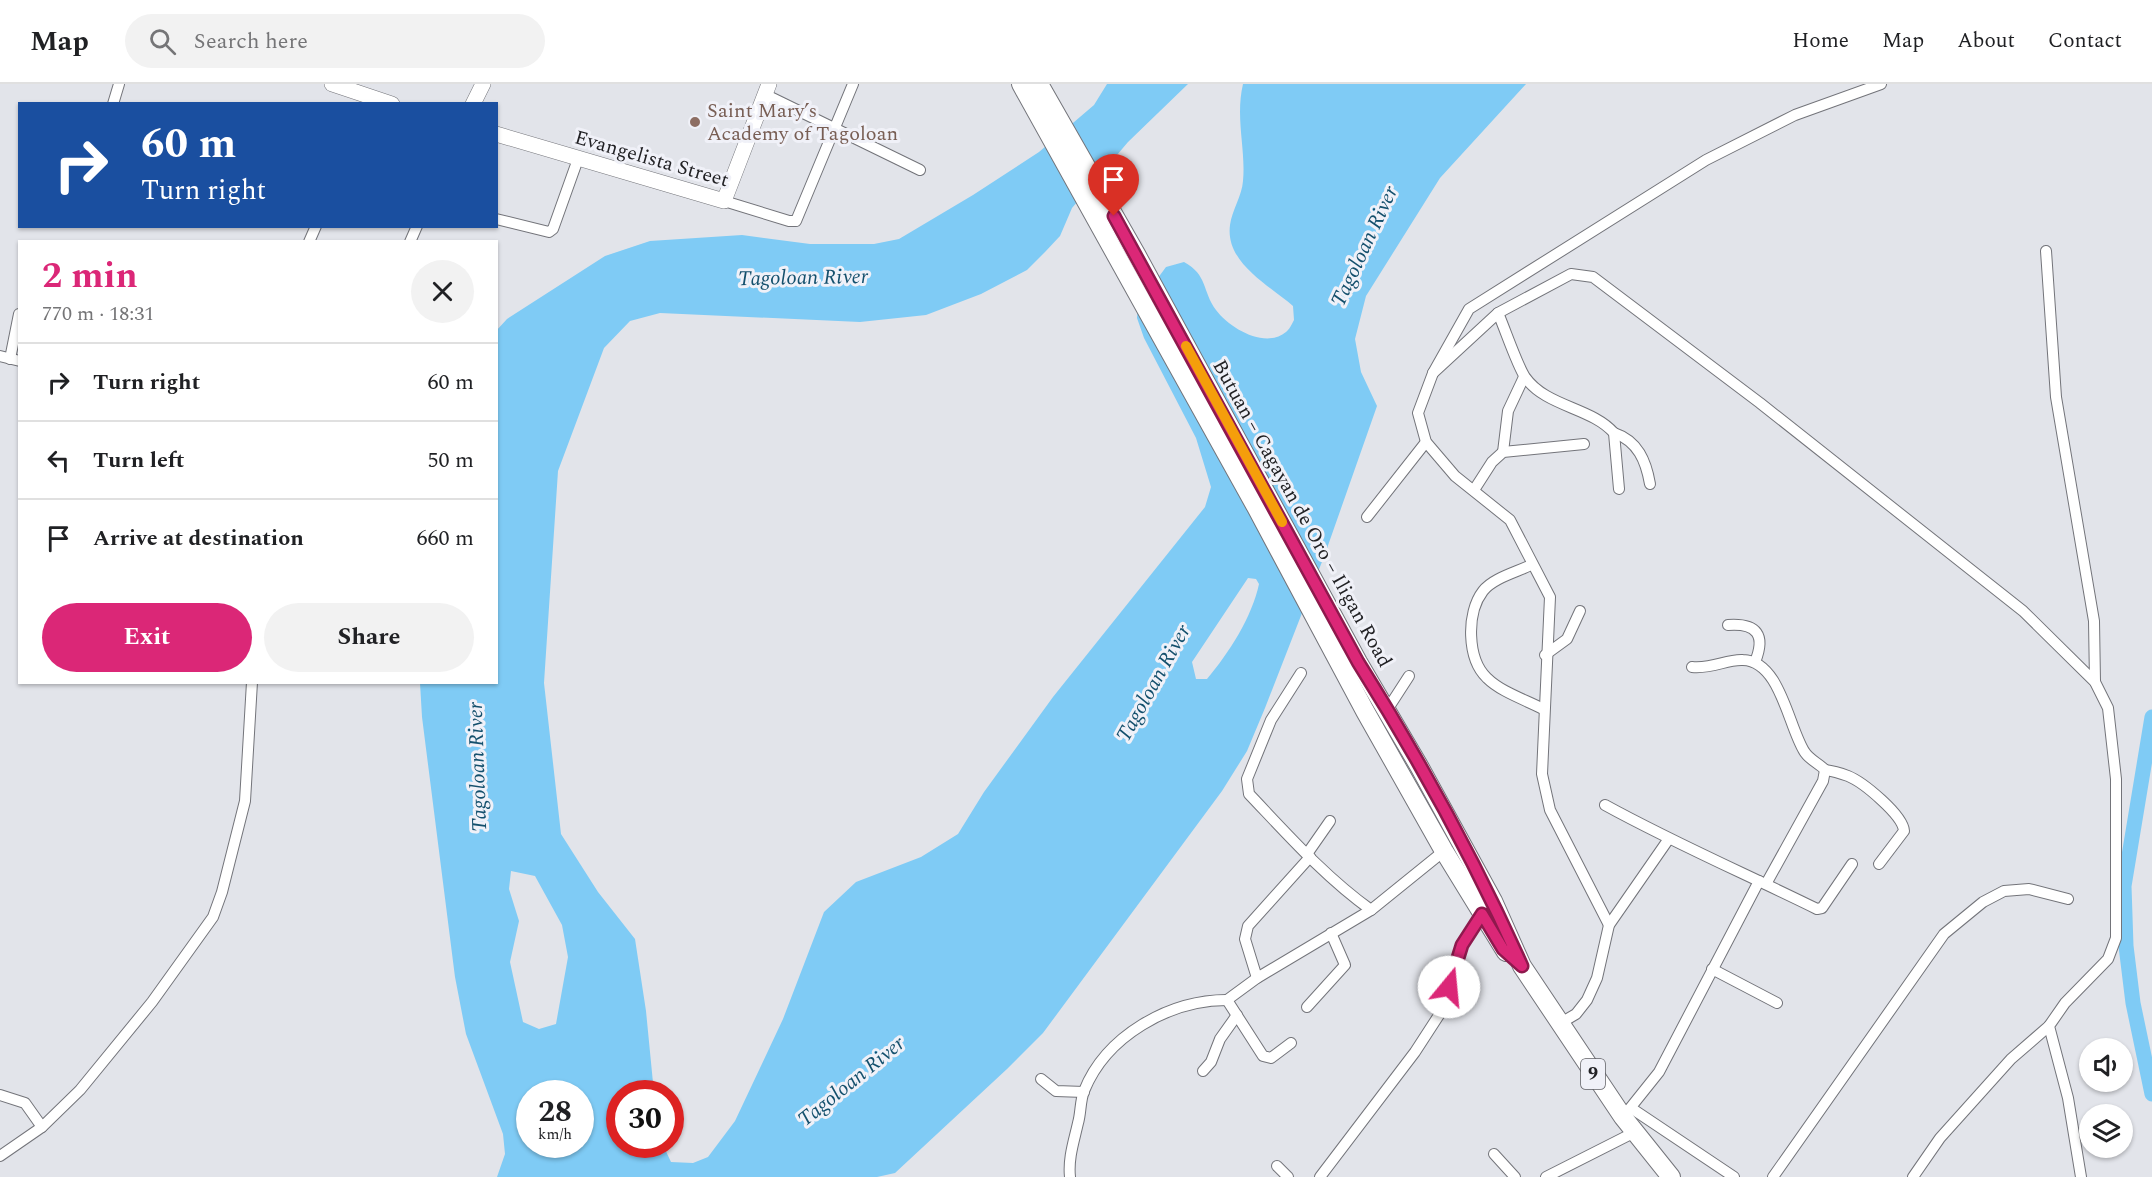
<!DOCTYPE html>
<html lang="en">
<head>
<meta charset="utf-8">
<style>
  :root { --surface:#fff; --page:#f2f2f2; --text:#202124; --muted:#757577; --line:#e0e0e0; --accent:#db2777 }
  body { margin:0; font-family:Spectral,serif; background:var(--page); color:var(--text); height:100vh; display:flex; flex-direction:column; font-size:22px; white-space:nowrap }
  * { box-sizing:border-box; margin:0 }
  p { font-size:20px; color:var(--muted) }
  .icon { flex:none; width:33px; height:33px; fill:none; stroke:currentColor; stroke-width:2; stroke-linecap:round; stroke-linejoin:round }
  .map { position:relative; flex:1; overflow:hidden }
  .details { position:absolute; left:18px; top:156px; width:480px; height:444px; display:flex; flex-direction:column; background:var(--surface); border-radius:0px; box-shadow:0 2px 4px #0004 }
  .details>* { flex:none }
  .hud { position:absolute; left:18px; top:18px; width:480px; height:126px; border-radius:0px; box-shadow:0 2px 4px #0004; background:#1a4fa0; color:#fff; overflow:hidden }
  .controls { position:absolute; left:2079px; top:954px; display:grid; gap:12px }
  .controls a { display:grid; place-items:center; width:54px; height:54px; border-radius:50%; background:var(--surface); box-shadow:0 2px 4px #0004; font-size:30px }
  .speed { position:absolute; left:516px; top:996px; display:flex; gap:12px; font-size:30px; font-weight:700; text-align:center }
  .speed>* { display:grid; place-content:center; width:78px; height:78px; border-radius:50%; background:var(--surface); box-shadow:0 2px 4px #0004; line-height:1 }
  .speed small { font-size:15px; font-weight:400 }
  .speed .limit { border:9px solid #d22; background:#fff; color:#111 }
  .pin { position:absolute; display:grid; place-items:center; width:51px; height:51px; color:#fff; margin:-62px -26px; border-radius:50% 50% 50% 0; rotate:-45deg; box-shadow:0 0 6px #0007 }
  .pin .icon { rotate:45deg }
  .me { position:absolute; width:66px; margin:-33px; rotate:17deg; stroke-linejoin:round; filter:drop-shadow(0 0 4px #0008) }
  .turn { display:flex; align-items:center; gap:21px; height:126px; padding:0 24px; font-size:27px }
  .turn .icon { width:78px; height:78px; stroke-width:2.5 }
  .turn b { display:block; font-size:42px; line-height:51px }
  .round { display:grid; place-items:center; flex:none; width:63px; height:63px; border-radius:32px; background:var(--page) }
  .head { display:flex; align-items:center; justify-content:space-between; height:102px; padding:0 24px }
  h1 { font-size:36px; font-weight:700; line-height:45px; color:var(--accent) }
  .cta { display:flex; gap:12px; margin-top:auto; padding:12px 24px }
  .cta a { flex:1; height:69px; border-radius:36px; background:var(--accent); color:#fff; font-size:24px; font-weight:700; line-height:69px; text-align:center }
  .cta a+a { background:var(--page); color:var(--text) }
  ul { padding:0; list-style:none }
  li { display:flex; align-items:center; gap:18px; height:78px; padding:0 24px; border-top:2px solid var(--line) }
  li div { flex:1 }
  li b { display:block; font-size:22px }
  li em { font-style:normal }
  header { display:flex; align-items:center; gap:36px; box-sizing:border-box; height:84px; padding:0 30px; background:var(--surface); border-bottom:2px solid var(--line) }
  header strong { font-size:28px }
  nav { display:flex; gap:33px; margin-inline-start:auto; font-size:21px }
  .search { width:420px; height:54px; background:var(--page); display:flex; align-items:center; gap:15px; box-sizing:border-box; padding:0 21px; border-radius:33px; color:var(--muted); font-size:22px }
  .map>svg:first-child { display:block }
</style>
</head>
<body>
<header>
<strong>Map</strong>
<div class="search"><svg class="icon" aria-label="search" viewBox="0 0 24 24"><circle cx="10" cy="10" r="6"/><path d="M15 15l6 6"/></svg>Search here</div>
<nav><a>Home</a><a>Map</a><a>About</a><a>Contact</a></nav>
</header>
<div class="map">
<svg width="2152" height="1093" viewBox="0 0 2152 1093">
  <rect width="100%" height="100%" fill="#e2e4ea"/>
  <path fill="#7fcbf5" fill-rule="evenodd" d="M 1107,0 L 1188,0 L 1128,58 L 1072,124 L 1060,152 L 1045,168 L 1027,186 L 981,210 L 926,231 L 860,238 L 660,229 L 630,237 L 604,264 L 558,387 L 544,599 L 561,750 L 598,808 L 635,855 L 646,927 L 654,1009 L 620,1010 L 620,1060 L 663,1061 L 671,1078 L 693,1079 L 708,1073 L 735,1037 L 783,935 L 824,828 L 856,798 L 921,773 L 958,750 L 984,708 L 1053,613 L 1205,423 L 1211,403 L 1196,354 L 1144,254 L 1137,234 L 1138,221 L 1166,183 L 1184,178 C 1208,191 1202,207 1216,226 C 1230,245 1266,265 1286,248 C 1289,246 1292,240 1294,236 L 1293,222 C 1269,201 1225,179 1230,141 C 1232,126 1242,112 1243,97 C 1246,65 1235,34 1243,0 L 1526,0 L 1440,94 L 1366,212 L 1355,255 L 1361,288 L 1377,322 L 1325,470 L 1265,624 L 1247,667 L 1222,707 L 1043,949 L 1007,985 L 895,1089 L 877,1093 L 497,1093 L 505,1070 L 503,1050 L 466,950 L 455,893 L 422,633 L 420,599 L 496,598 L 496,247 L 507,235 L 605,172 L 650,157 L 742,151 L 810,160 L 874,160 L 899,155 L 973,111 L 1039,68 L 1094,21 ZM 1248,494 L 1256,495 L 1259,500 C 1252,533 1229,569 1207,595 L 1196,595 L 1192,578 ZM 511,787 L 535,792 L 562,841 L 568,873 L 556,940 L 539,945 L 523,938 L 510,878 L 519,837 L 509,805 ZM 530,1010 L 580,1010 L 580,1060 L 530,1060 Z"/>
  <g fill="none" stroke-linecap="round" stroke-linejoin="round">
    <path stroke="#7fcbf5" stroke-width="15" d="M 2152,633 L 2124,802 L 2126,862 L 2133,919 L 2152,1010"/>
    <g stroke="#73747a" stroke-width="12">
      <g id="street">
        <path d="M 764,10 L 920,86"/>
        <path d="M 113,20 L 119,0"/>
        <path d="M 724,117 L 789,137 L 796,137 L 853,0"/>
        <path d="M 496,135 L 549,148 L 553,145 L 578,75"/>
        <path d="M 309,158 L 316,142"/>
        <path d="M 410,158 L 417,142"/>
        <path d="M 2046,167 L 2056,313 L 2094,537 L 2095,598"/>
        <path d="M 1498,229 C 1505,245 1517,281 1525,293 C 1546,323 1591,323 1614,349 L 1619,405"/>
        <path d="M 0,272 L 20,277"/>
        <path d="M 10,275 L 19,230"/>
        <path d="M 1433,289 L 1498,229 L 1571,190 L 1593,193 L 1760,319 L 2023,527 L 2095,598 L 2108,624 L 2116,695 L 2116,854 L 2108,875 L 2065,919 L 2049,942 L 2068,1014 L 2081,1093"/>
        <path d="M 1614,349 C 1638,357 1646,377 1650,400"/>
        <path d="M 1503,368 L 1508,327 L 1524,293"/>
        <path d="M 1474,406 L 1492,378 L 1503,368 L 1584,360"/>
        <path d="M 1367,433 L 1426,358"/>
        <path d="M 1531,481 C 1517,488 1493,494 1483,507 C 1466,529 1467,575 1487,594 C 1501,608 1526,616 1543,625"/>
        <path d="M 1728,541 C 1757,539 1766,551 1755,578"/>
        <path d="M 1545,571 L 1567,555 L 1580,527"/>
        <path d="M 1692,583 C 1714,585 1726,575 1743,576 C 1780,577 1788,641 1804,667 C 1809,676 1819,679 1825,686 L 1823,697 L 1766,800"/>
        <path d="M 1301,589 L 1271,636 L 1247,695 L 1249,710 C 1288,751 1325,793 1371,826"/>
        <path d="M 1387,626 L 1409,592"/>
        <path d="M 1825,686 C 1833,687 1840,689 1848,692 C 1863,698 1903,731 1904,747 L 1879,780"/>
        <path d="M 1605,721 C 1674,759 1746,790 1817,825 L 1822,824 L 1852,780"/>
        <path d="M 1307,770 L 1330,737"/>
        <path d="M 1609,841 L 1550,726 L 1542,690 L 1550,513 L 1510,436 L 1455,392 L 1426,358 L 1418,329 L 1433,289 L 1469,225 L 1706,76 L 1795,31 L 1881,0"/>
        <path d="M 1712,885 L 1777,919"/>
        <path d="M 1257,894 L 1245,855 L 1248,842 L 1310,773"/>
        <path d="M 1307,923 L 1345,881 L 1331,849"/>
        <path d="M 1559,940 L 1576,930 L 1587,916 L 1597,894 L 1609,841 L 1668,756"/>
        <path d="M 1291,959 L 1271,974 L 1263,972 L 1227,916 L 1257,894 L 1371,826 L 1444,767"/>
        <path d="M 1203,987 L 1211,978 L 1220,955 L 1237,931"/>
        <path d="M 1041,995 L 1056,1007 L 1084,1008"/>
        <path d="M 0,1011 L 25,1019 L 42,1043"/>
        <path d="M 1631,1024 L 1734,1093"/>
        <path d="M 1623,1033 L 1659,988 L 1759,797"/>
        <path d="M 1494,1070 L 1515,1093"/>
        <path d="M 0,1072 L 42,1043 L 80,1006 L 152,918 L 213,833 L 222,808 L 245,717 L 252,598"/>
        <path d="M 1277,1082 L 1288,1093"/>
        <path d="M 1070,1093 C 1068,1074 1074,1057 1078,1039 C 1081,1029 1080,1017 1084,1007 C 1106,952 1169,916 1227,916"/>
        <path d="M 1320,1093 L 1415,968 L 1439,931 L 1462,861 L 1482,830"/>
        <path d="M 1546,1093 L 1635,1048"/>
        <path d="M 1773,1093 L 1944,850 L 1983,818 L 2004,807 L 2029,805 L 2068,815"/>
        <path d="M 1913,1093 L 1940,1054 L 2011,975 L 2049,942"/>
      </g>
    </g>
    <g stroke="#73747a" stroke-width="16">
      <g id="secondary">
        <path d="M 332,0 L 392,20"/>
        <path d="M 473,20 L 483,0"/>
        <path d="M 496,50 L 724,117 L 769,0"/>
      </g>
    </g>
    <g stroke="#73747a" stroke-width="20">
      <g id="highway">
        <path d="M 1021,0 L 1256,423 L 1365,627 L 1444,767 L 1506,868"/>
        <path d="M 1039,0 L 1136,170 L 1358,578 L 1419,682 L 1493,817 L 1522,882 L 1623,1033 L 1671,1093"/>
      </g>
    </g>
    <use href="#street" stroke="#fff" stroke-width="10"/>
    <use href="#secondary" stroke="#fff" stroke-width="15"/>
    <use href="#highway" stroke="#fff" stroke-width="18"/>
  </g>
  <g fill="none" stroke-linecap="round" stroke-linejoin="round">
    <g stroke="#8e194d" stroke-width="15">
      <path id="route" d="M 1114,132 L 1358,578 C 1419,675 1475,777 1522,882 L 1503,865 L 1482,830 L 1462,861 L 1449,903"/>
    </g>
    <use href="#route" stroke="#db2777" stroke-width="10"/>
    <path stroke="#f59e0b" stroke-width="10" d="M 1186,262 L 1282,438"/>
  </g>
  <circle fill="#8d6e63" stroke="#f0f1f8" stroke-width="2" cx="695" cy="38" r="6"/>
  <g text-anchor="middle" stroke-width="6" stroke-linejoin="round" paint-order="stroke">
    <rect fill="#f0f1f8" stroke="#5f5f64" stroke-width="1.5" x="1581" y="975" width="24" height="30" rx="4.5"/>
    <g font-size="18" font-weight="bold" fill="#212124">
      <text x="1593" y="996">9</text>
    </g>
    <g font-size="20" fill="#785e54" stroke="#f0f1f8" text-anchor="start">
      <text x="707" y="33">Saint Mary’s<tspan x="707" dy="23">Academy of Tagoloan</tspan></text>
    </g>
    <g font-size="20" fill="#212124" stroke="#f0f1f8">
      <text transform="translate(652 74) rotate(16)" y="7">Evangelista Street</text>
      <text transform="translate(1303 429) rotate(61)" y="7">Butuan – Cagayan de Oro – Iligan Road</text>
    </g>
    <g font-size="21" font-style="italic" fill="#14506d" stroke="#f0f1f8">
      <text transform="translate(1364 162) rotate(-65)" y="7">Tagoloan River</text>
      <text transform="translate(803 193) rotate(-1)" y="7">Tagoloan River</text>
      <text transform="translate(1153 599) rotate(-61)" y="7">Tagoloan River</text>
      <text transform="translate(477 683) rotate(-92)" y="7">Tagoloan River</text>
      <text transform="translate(851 997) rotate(-39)" y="7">Tagoloan River</text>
    </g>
  </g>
</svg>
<div class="controls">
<a><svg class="icon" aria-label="sound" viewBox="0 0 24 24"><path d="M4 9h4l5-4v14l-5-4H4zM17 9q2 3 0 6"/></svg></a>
<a><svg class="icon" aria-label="layers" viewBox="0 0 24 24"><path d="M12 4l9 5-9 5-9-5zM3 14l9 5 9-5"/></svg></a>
</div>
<div class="speed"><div>28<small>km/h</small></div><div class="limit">30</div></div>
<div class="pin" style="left:1114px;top:132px;background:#d93025"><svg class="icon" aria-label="arrive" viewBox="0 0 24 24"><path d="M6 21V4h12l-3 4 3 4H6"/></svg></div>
<svg class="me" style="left:1449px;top:903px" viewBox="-20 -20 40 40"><circle r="19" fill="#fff"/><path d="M0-13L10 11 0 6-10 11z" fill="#db2777"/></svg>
<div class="hud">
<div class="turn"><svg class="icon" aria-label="right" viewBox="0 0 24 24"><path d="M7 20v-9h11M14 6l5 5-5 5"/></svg><div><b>60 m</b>Turn right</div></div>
</div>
<section class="details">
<div class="head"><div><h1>2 min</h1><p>770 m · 18:31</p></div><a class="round"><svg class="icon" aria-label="close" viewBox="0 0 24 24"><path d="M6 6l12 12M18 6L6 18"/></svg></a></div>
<ul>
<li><svg class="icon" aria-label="right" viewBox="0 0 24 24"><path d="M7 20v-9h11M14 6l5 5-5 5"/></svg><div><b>Turn right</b></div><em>60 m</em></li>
<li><svg class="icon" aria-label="left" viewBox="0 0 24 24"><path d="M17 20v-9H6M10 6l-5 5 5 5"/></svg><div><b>Turn left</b></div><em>50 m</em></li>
<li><svg class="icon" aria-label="arrive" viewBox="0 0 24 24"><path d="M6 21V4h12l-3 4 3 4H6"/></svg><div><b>Arrive at destination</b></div><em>660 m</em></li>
</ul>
<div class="cta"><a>Exit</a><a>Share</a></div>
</section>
</div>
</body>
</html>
